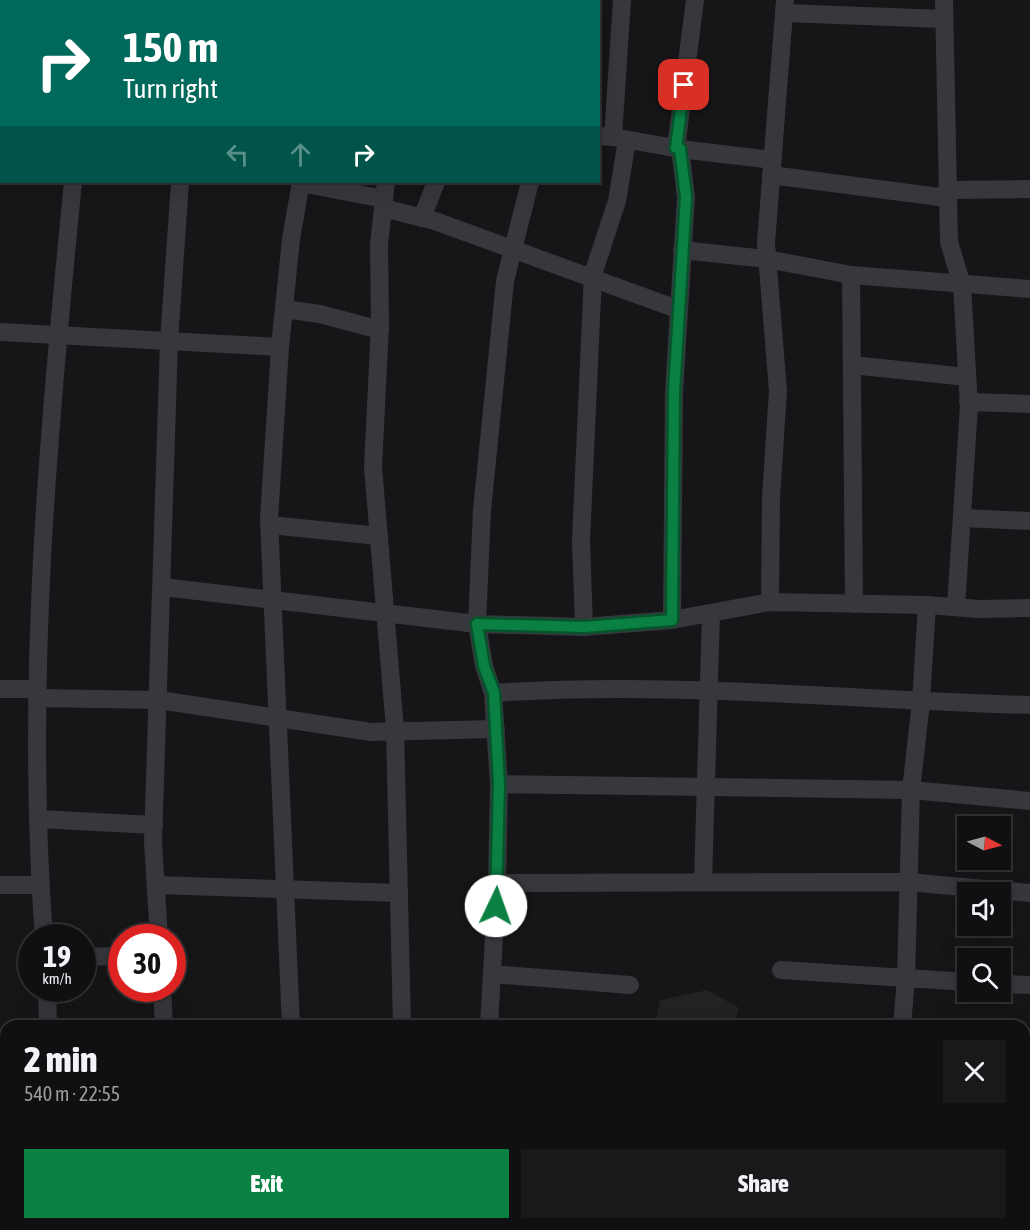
<!DOCTYPE html>
<html lang="en">
<head>
<meta charset="utf-8">
<style>
  :root { --surface:#101012; --page:#19191b; --text:#f1f3f6; --muted:#9c9d9f; --line:#303032; --accent:#0b8043 }
  body { margin:0; font-family:"Asap Condensed",sans-serif; background:var(--page); color:var(--text); height:100vh; display:flex; flex-direction:column; font-size:22px; white-space:nowrap }
  * { box-sizing:border-box; margin:0 }
  p { font-size:20px; color:var(--muted) }
  .icon { flex:none; width:33px; height:33px; fill:none; stroke:currentColor; stroke-width:2; stroke-linecap:round; stroke-linejoin:round }
  .map { position:relative; flex:1; overflow:hidden }
  .drawer { position:absolute; left:0px; top:1020px; width:1030px; height:210px; display:flex; flex-direction:column; background:var(--surface); border-radius:18px 18px 0 0; box-shadow:0 6px 24px #0002,0 0 0 2px var(--line) }
  .drawer>* { flex:none }
  .guide { position:absolute; left:0px; top:0px; width:600px; height:183px; box-shadow:0 6px 24px #0002,0 0 0 2px var(--line); background:#00695c; color:#fff; overflow:hidden }
  .needle { width:39px; rotate:96deg }
  .fabs { position:absolute; left:957px; top:816px; display:grid; gap:12px }
  .fabs a { display:grid; place-items:center; width:54px; height:54px; border-radius:0px; background:var(--surface); box-shadow:0 6px 24px #0002,0 0 0 2px var(--line); font-size:30px }
  .speed { position:absolute; left:18px; top:924px; display:flex; gap:12px; font-size:30px; font-weight:700; text-align:center }
  .speed>* { display:grid; place-content:center; width:78px; height:78px; border-radius:50%; background:var(--surface); box-shadow:0 6px 24px #0002,0 0 0 2px var(--line); line-height:1 }
  .speed small { font-size:15px; font-weight:400 }
  .speed .limit { border:9px solid #d22; background:#fff; color:#111 }
  .pin { position:absolute; display:grid; place-items:center; width:51px; height:51px; color:#fff; margin:-26px; border-radius:12px; box-shadow:0 3px 9px #0006 }
  .me { position:absolute; width:66px; margin:-33px; rotate:3deg; stroke-linejoin:round; filter:drop-shadow(0 0 4px #0008) }
  .turn { display:flex; align-items:center; gap:21px; height:126px; padding:0 24px; font-size:27px }
  .turn .icon { width:78px; height:78px; stroke-width:2.5 }
  .turn b { display:block; font-size:42px; line-height:51px }
  .lanes { display:flex; align-items:center; height:57px; padding:0 24px; background:#0003; justify-content:center; gap:30px; direction:ltr }
  .lanes .off { opacity:.35 }
  .round { display:grid; place-items:center; flex:none; width:63px; height:63px; border-radius:0px; background:var(--page) }
  .headline { display:flex; align-items:center; justify-content:space-between; height:102px; padding:0 24px }
  h1 { font-size:36px; font-weight:800; line-height:45px }
  .action { display:flex; gap:12px; margin-top:auto; padding:12px 24px }
  .action a { flex:1; height:69px; border-radius:0px; background:var(--accent); color:#fff; font-size:24px; font-weight:800; line-height:69px; text-align:center }
  .action a+a { background:var(--page); color:var(--text) }
  .map>svg:first-child { display:block }
</style>
</head>
<body>
<div class="map">
<svg width="1030" height="1230" viewBox="0 0 1030 1230">
  <rect width="100%" height="100%" fill="#161618"/>
  <path fill="#222225" d="M 707,990 L 739,1008 L 734,1026 L 655,1026 L 660,1000 Z"/>
  <g fill="none" stroke-linecap="round" stroke-linejoin="round">
    <g stroke="#37383d" stroke-width="18">
      <path d="M 944,0 L 949,242 L 962,285 L 969,406 L 956,607"/>
      <path d="M 83,2 L 83,0"/>
      <path d="M 202,2 L 202,0"/>
      <path d="M 358,2 L 358,0"/>
      <path d="M 455,2 L 455,0"/>
      <path d="M 536,2 L 536,0"/>
      <path d="M 784,13 L 944,19"/>
      <path d="M 0,34 L 2,34"/>
      <path d="M 598,136 L 613,137 L 622,0"/>
      <path d="M 613,137 L 680,149 L 772,160"/>
      <path d="M 676,148 L 695,0"/>
      <path d="M 771,175 L 947,198"/>
      <path d="M 386,182 L 379,244 L 380,325 L 373,467 L 395,729 L 402,1026"/>
      <path d="M 301,183 L 384,199"/>
      <path d="M 947,190 L 1030,189"/>
      <path d="M 383,208 L 435,221 L 677,309"/>
      <path d="M 422,218 L 436,182"/>
      <path d="M 682,250 L 767,259 L 851,275"/>
      <path d="M 284,309 L 320,314 L 380,330"/>
      <path d="M 0,332 L 280,347"/>
      <path d="M 852,365 L 967,377"/>
      <path d="M 968,402 L 1030,404"/>
      <path d="M 962,518 L 1030,521"/>
      <path d="M 270,525 L 379,536"/>
      <path d="M 163,587 L 477,624 L 584,627 L 672,620 L 770,602 L 927,605 L 979,609 L 1030,608"/>
      <path d="M 770,602 L 771,497 L 778,391 L 766,243 L 785,0"/>
      <path d="M 854,604 L 851,275 L 1030,289"/>
      <path d="M 672,620 L 674,392 L 686,197 L 680,149"/>
      <path d="M 584,627 L 581,541 L 593,274 L 617,201 L 627,140"/>
      <path d="M 0,689 L 37,689"/>
      <path d="M 493,693 C 672,681 852,700 1030,705"/>
      <path d="M 37,698 L 159,700 L 371,732 L 496,729"/>
      <path d="M 499,784 L 911,790 L 1030,801"/>
      <path d="M 38,819 L 154,825"/>
      <path d="M 703,882 L 711,613"/>
      <path d="M 497,883 L 908,882 L 1030,893"/>
      <path d="M 0,885 L 40,885"/>
      <path d="M 156,885 L 399,893"/>
      <path d="M 44,938 C 25,686 48,432 73,182"/>
      <path d="M 159,938 L 153,842 L 169,341 L 180,182"/>
      <path d="M 82,957 L 122,956"/>
      <path d="M 781,970 L 968,982"/>
      <path d="M 492,974 L 630,985"/>
      <path d="M 1000,984 L 1030,985"/>
      <path d="M 47,988 L 48,1026"/>
      <path d="M 162,988 L 164,1026"/>
      <path d="M 291,1026 L 269,519 L 280,347 L 291,239 L 301,182"/>
      <path d="M 489,1026 L 497,883 L 499,784 L 493,693 L 484,666 L 477,624 L 482,510 L 505,281 L 530,182"/>
      <path d="M 902,1026 L 906,979 L 911,790 L 921,702 L 927,605"/>
      <path d="M 0,1083 L 6,1084"/>
      <path d="M 1024,1090 L 1030,1090"/>
      <path d="M 1024,1143 L 1030,1130"/>
      <path d="M 194,1224 L 196,1230"/>
      <path d="M 319,1224 L 319,1230"/>
      <path d="M 362,1230 L 363,1224"/>
      <path d="M 461,1230 L 461,1224"/>
    </g>
    <g stroke="#4a4c52" stroke-width="6">
      <g id="rail">
        <path d="M 0,1171 L 6,1171"/>
        <path d="M 0,1182 L 6,1182"/>
        <path d="M 1024,1183 L 1030,1184"/>
        <path d="M 1024,1197 L 1030,1198"/>
      </g>
    </g>
    <use href="#rail" stroke="#111113" stroke-width="4" stroke-dasharray="11" stroke-linecap="butt"/>
  </g>
  <g fill="none" stroke-linecap="round" stroke-linejoin="round">
    <g stroke="#07532c" stroke-width="15">
      <path id="route" d="M 496,906 L 499,784 L 494,693 L 484,666 L 477,624 L 584,627 L 672,620 L 674,392 L 686,197 L 680,149 L 676,148 L 684,85"/>
    </g>
    <use href="#route" stroke="#0b8043" stroke-width="10"/>
  </g>
</svg>
<div class="fabs">
<a><svg class="needle" viewBox="-14 -14 28 28"><path d="M0-13l5 13h-10z" fill="#e53935"/><path d="M0 13l5-13h-10z" fill="#9c9d9f"/></svg></a>
<a><svg class="icon" aria-label="sound" viewBox="0 0 24 24"><path d="M4 9h4l5-4v14l-5-4H4zM17 9q2 3 0 6"/></svg></a>
<a><svg class="icon" aria-label="search" viewBox="0 0 24 24"><circle cx="10" cy="10" r="6"/><path d="M15 15l6 6"/></svg></a>
</div>
<div class="speed"><div>19<small>km/h</small></div><div class="limit">30</div></div>
<div class="pin" style="left:684px;top:85px;background:#d93025"><svg class="icon" aria-label="arrive" viewBox="0 0 24 24"><path d="M6 21V4h12l-3 4 3 4H6"/></svg></div>
<svg class="me" style="left:496px;top:906px" viewBox="-20 -20 40 40"><circle r="19" fill="#fff"/><path d="M0-13L10 11 0 6-10 11z" fill="#0b8043"/></svg>
<div class="guide">
<div class="turn"><svg class="icon" aria-label="right" viewBox="0 0 24 24"><path d="M7 20v-9h11M14 6l5 5-5 5"/></svg><div><b>150 m</b>Turn right</div></div>
<div class="lanes"><svg class="icon off" aria-label="left" viewBox="0 0 24 24"><path d="M17 20v-9H6M10 6l-5 5 5 5"/></svg><svg class="icon off" aria-label="ahead" viewBox="0 0 24 24"><path d="M12 20V5M6 11l6-6 6 6"/></svg><svg class="icon" aria-label="right" viewBox="0 0 24 24"><path d="M7 20v-9h11M14 6l5 5-5 5"/></svg></div>
</div>
<section class="drawer">
<div class="headline"><div><h1>2 min</h1><p>540 m · 22:55</p></div><a class="round"><svg class="icon" aria-label="close" viewBox="0 0 24 24"><path d="M6 6l12 12M18 6L6 18"/></svg></a></div>
<div class="action"><a>Exit</a><a>Share</a></div>
</section>
</div>
</body>
</html>
